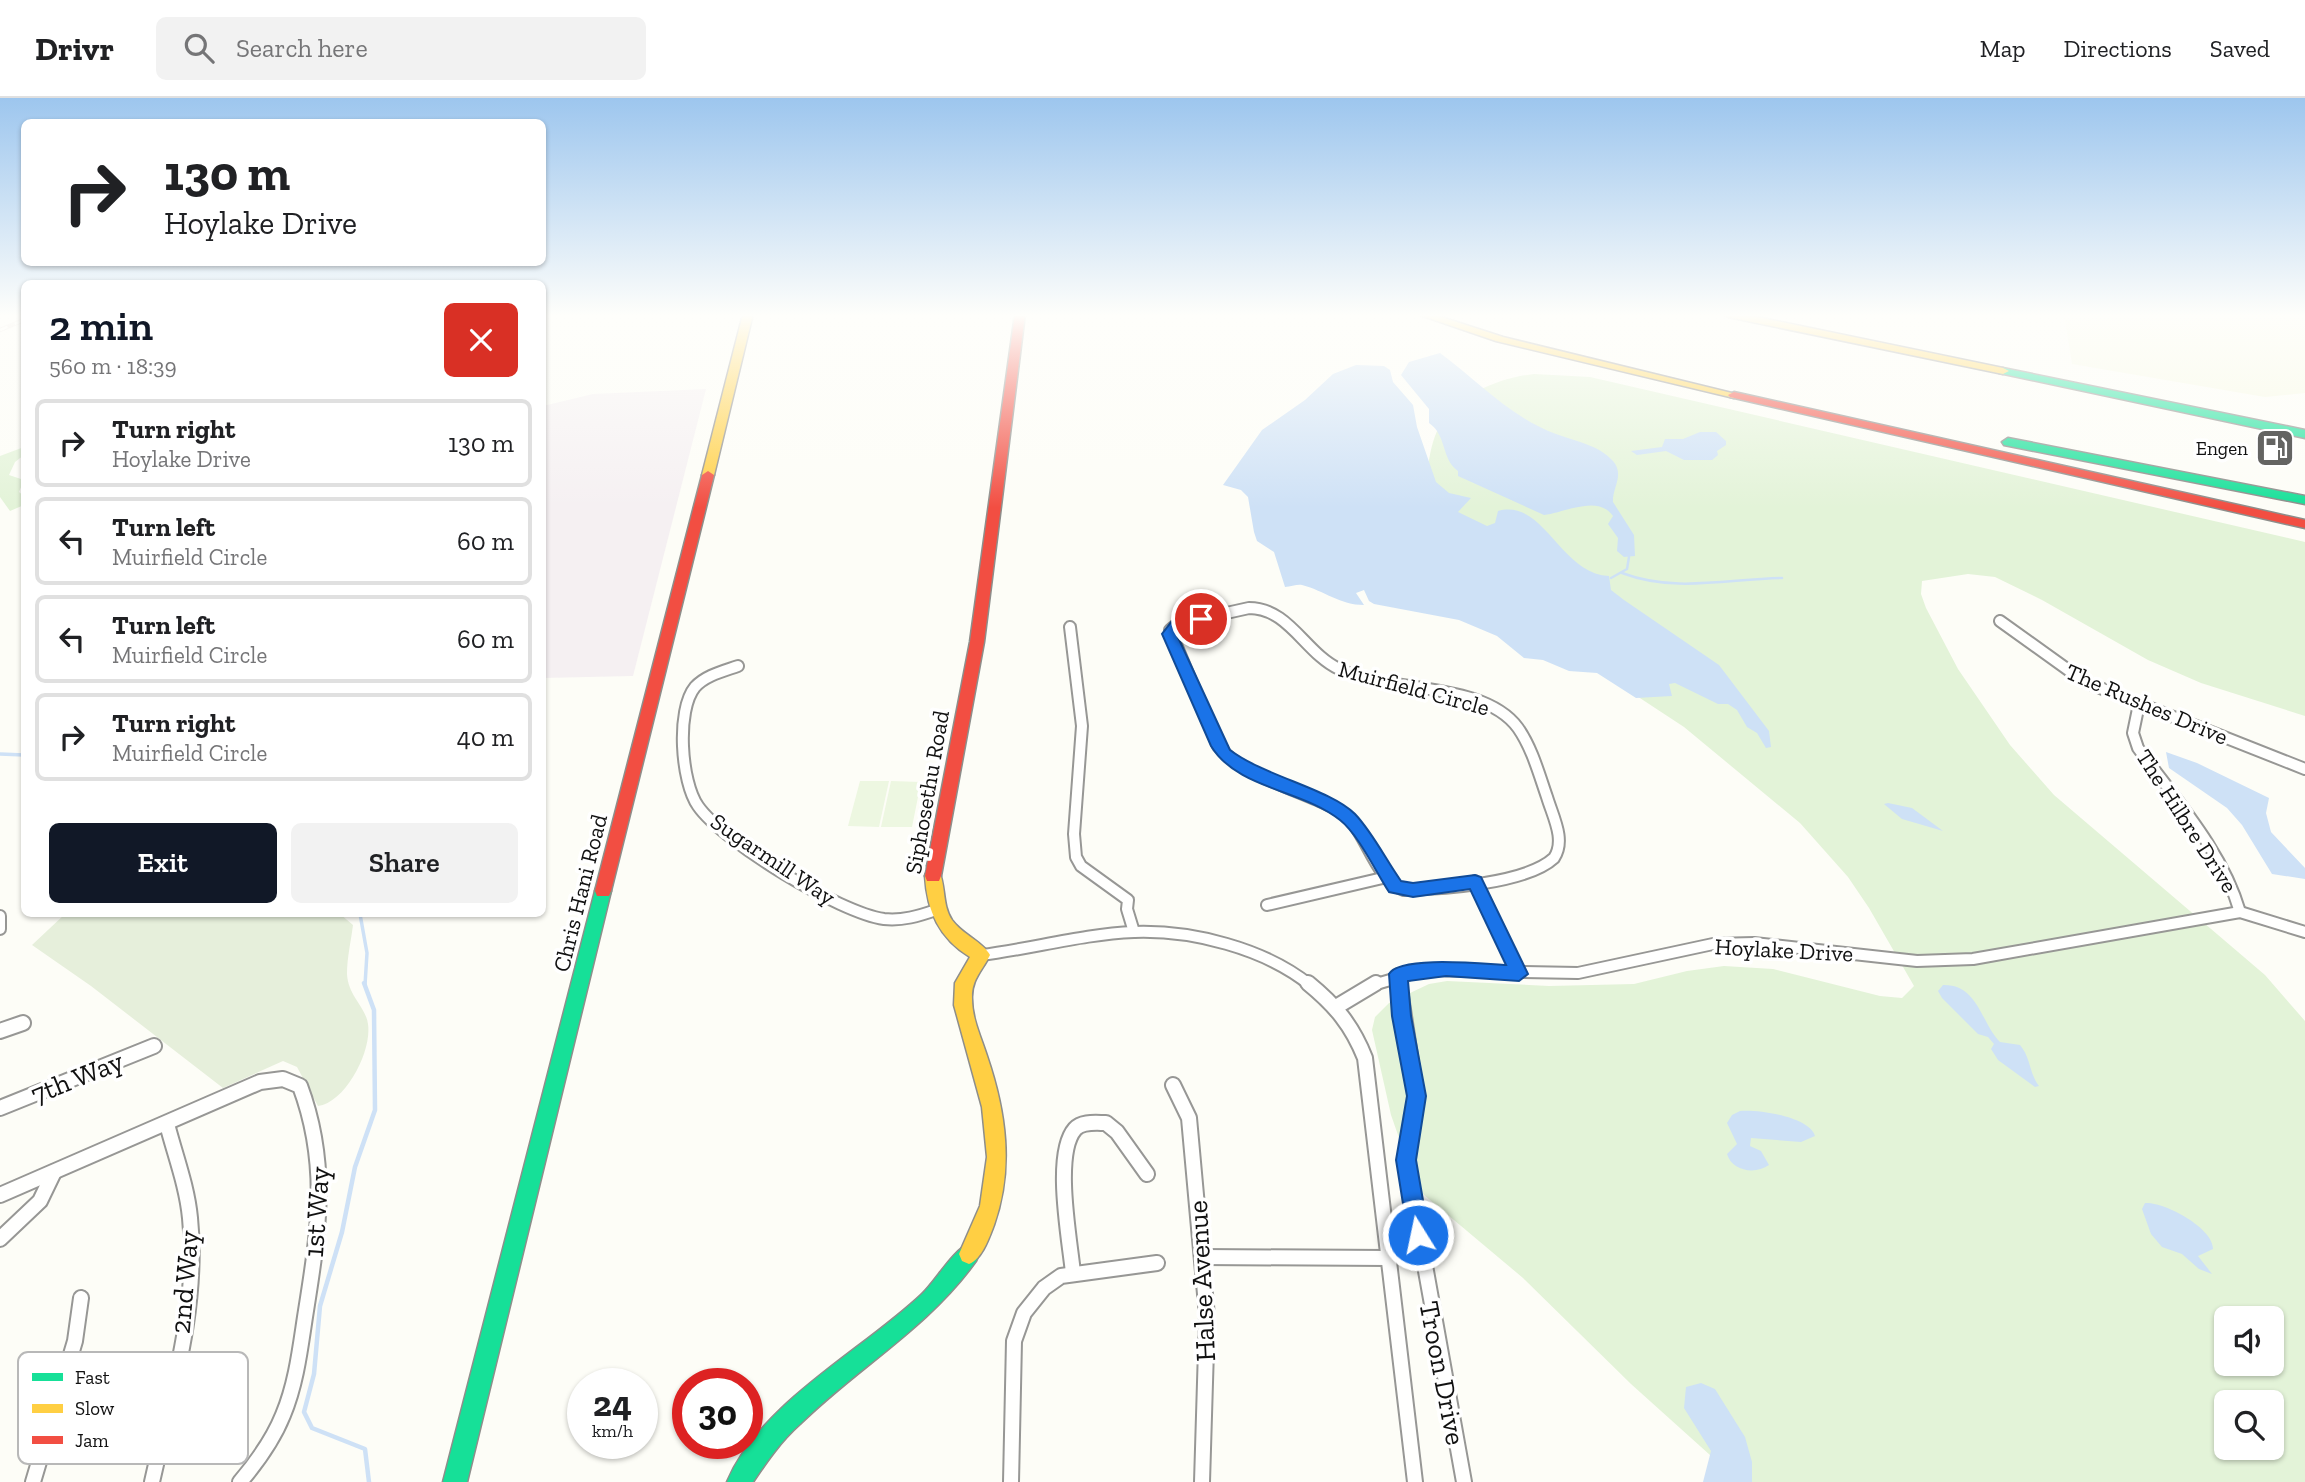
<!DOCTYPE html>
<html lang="en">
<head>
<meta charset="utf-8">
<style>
  :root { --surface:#fff; --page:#f2f2f2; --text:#202124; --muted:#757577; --line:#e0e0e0; --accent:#111827 }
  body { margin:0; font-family:"Zilla Slab",serif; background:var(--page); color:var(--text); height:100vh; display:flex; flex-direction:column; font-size:26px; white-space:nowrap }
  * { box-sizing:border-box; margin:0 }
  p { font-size:23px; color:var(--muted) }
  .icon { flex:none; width:38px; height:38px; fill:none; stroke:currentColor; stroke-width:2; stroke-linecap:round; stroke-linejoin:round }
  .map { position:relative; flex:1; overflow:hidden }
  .drawer { position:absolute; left:21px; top:182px; width:525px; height:637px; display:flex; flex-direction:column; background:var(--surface); border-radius:10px; box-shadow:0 2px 5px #0004 }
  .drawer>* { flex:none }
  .guide { position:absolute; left:21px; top:21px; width:525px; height:147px; border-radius:10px; box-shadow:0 2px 5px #0004; background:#fff; color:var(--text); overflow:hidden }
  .tools { position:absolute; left:2214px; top:1208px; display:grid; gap:14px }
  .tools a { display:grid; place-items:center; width:70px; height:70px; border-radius:10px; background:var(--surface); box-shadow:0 2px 5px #0004; font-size:35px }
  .speed { position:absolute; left:567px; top:1270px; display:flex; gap:14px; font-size:35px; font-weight:700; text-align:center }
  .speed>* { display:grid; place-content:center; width:91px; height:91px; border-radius:50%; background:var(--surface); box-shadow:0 2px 5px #0004; line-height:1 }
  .speed small { font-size:18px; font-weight:400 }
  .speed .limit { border:10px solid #d22; background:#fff; color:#111 }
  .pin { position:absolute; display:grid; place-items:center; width:60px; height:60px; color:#fff; margin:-30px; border:4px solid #fff; border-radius:50%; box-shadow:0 2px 7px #0007 }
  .me { position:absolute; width:77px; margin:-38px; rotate:350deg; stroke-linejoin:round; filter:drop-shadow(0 0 5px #0008) }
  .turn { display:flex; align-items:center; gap:24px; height:147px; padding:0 28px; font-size:32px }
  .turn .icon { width:91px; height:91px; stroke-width:2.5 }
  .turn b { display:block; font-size:49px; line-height:60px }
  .round { display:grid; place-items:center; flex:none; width:74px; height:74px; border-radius:10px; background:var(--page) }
  .summary { display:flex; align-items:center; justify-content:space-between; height:119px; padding:0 28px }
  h1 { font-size:42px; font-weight:600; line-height:52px; color:var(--accent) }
  .primary-button { display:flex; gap:14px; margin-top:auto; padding:14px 28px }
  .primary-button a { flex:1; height:80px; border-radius:10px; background:var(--accent); color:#fff; font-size:28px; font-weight:600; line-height:80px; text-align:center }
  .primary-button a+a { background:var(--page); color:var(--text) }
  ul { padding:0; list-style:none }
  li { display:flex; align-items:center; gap:21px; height:88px; margin:0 14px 10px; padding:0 14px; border:4px solid var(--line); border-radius:10px }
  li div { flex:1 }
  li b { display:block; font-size:26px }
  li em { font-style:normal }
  header { display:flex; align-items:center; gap:42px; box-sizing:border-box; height:98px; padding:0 35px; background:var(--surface); border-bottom:2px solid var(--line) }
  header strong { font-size:33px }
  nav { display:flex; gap:38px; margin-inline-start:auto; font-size:24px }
  .search { width:490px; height:63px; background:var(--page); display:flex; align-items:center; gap:18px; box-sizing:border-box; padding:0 24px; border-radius:10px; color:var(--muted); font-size:26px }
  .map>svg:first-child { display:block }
</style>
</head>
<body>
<header>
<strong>Drivr</strong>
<div class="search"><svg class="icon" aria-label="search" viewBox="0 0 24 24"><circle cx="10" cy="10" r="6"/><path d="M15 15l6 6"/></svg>Search here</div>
<nav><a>Map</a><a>Directions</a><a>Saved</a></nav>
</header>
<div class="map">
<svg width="2305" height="1384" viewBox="0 0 2305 1384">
  <rect width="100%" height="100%" fill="#fdfdf7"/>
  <path fill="#f5f0f2" d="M 706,291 L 633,578 L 543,580 L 543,308 L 593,296 Z"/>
  <path fill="#f7f9e4" d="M 2064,216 L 2305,216 L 2305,295 L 2265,299 L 2072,266 Z"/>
  <g fill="#e3f3d8" fill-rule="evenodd">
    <path d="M 1534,276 L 1590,279 L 2305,444 L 2305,618 L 2201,585 L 2148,562 L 2042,502 L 1995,479 L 1968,476 L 1922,483 L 1921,496 L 1926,510 L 1958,571 L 2010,647 L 2054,697 L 2265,877 L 2305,923 L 2305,1384 L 1740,1384 L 1631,1286 L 1523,1180 L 1417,1091 L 1391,1017 L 1372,932 L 1375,919 L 1389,905 L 1429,886 L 1447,883 L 1549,888 L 1634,886 L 1687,873 L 1724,868 L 1773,871 L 1880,898 L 1902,900 L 1914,888 L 1869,810 L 1848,779 L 1800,725 L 1684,629 L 1547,539 L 1424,395 C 1428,374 1429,344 1441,326 C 1462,295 1499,280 1534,276 ZM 2226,1220 L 2272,1220 L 2272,1265 L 2226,1265 ZM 2226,1304 L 2272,1304 L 2272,1349 L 2226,1349 Z"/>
    <path d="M 24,349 L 24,357 L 15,364 L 9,377 L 24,382 L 19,394 L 24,398 L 24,407 L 10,413 L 0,399 L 0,358 Z"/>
  </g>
  <path fill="#e6efdb" d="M 65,816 L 340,816 L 353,827 C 351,843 347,860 347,876 C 348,898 366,909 368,926 C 372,953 346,1004 318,1008 L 297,969 L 283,963 L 223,990 L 91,888 L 32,847 Z"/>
  <g fill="#edf7e1">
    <path d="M 860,683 L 889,683 L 879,729 L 848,728 Z"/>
    <path d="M 891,683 L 921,684 L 912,729 L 881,729 Z"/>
  </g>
  <g fill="#cee1f6">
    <path d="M 1440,255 C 1478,283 1510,319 1556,336 C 1575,343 1599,347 1613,363 C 1625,377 1612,390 1613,404 L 1634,437 L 1635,458 L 1624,459 L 1617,453 L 1618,440 L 1608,426 L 1613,418 C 1598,396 1564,415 1544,417 L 1458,378 L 1458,373 C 1441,361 1447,337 1429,325 L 1429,311 L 1401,277 L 1409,264 Z"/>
    <path d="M 1356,267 L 1384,268 L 1390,272 L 1393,284 L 1413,307 L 1417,329 L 1436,384 L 1449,395 L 1471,400 L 1458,414 L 1487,428 L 1495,425 L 1498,413 C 1544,400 1560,476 1609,478 L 1611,492 L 1624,502 L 1719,567 L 1769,633 L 1771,649 L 1766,650 L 1757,635 L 1747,629 L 1737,612 L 1728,606 L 1718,606 L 1675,585 L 1669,586 L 1672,598 L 1636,600 L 1597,575 L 1569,573 L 1543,562 L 1524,560 L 1497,538 L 1459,522 L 1374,506 L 1369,503 L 1364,492 L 1356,495 L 1364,507 C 1340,507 1325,493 1302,487 C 1297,486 1291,489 1285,489 L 1274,454 L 1257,443 L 1254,434 L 1248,399 L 1241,392 L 1223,387 L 1262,332 L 1305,302 L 1333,276 Z"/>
    <path d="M 1700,334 L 1716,334 L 1726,343 L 1726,347 L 1717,353 L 1718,357 L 1712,362 L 1684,362 L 1666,353 L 1637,357 L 1631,353 L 1662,349 L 1665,341 L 1683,341 Z"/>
    <path d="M 2166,654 L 2197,665 L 2269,700 L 2266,715 L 2271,734 L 2305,770 L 2305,781 L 2272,776 L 2242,727 L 2227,710 L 2169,670 Z"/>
    <path d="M 1888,705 L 1912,710 L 1943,733 L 1902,721 L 1884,706 Z"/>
    <path d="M 1943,887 C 1978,886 1981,925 2000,944 L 2020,947 C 2031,960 2029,975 2039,988 L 2035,989 L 1998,962 L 1991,951 L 1994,946 L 1988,939 L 1978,936 L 1942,900 L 1938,893 Z"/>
    <path d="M 1740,1013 C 1758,1011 1810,1019 1815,1038 L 1801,1044 L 1751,1040 L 1750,1048 L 1761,1053 L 1769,1067 C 1755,1077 1732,1073 1727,1056 L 1737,1046 L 1727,1025 L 1732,1017 Z"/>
    <path d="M 2145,1105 C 2163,1103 2214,1130 2213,1151 L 2198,1158 L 2212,1176 L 2199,1171 L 2182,1156 L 2162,1149 L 2151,1136 L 2142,1111 Z"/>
    <path d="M 1701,1285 L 1715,1291 L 1745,1339 L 1752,1364 L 1752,1384 L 1703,1384 L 1711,1353 L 1684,1310 L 1686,1289 Z"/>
  </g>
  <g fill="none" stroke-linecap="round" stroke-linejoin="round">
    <g stroke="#cee1f6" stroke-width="2.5">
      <path d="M 1622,475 C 1675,495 1727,481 1782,480"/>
      <path d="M 1611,480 L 1627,471 L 1629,459"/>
    </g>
    <g stroke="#cee1f6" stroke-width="3.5">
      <path d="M 0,656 L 24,657"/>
      <path d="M 360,816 L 367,855 L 365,887"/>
    </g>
    <path stroke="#cee1f6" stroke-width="4.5" d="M 364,885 L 374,912 L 375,1012 L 355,1069 L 342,1134 L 320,1208 L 314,1276 L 304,1314 L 312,1330 L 365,1351 L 369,1384"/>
    <g stroke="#979795" stroke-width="14">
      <g id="street-far1">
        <path d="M 1249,510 C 1289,510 1305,555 1339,571 C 1389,595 1484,583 1518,630 C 1532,650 1539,676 1547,699 C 1553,719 1566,742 1554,760 C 1526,786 1441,791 1404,792 C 1377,783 1368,741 1349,720 C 1341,712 1328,707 1317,702 C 1284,687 1242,676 1218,648 L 1170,532 L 1177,526 Z"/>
        <path d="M 2000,523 L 2085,584 L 2305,671"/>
        <path d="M 1070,529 L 1082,628 L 1074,736 L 1076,759 L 1081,768 L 1128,802 L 1127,811 L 1134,834"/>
        <path d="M 738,568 C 724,573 706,577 695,589 C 676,612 681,684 698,708 C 723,744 840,815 884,821 C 902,823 919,818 936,812"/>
        <path d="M 2139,606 L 2133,635 L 2138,650 C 2175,701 2222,752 2240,814"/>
        <path d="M 1475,783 L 1519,875"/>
        <path d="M 1267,807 L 1387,779"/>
        <path d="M 0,818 L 0,831"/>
        <path d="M 981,857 C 1031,851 1083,836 1134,834 C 1192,832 1264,850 1310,887"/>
        <path d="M 1398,876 L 1399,887"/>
        <path d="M 1373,887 L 1424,872 L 1578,875 L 1713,846 L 1754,845 L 1917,863 L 1973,861 L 2240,814 L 2305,834"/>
      </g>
    </g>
    <g stroke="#979795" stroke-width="18">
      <g id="street">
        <path d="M 1308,885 C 1335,907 1352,927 1365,960 L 1415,1384"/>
        <path d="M 1399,885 L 1416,997 L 1406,1062 L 1464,1384"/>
        <path d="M 1336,909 L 1376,885"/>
        <path d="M 0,933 L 23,925"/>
        <path d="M 1173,987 L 1189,1020 L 1207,1218 L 1202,1384"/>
        <path d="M 0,1010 L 154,948"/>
        <path d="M 0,1097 L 260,984 L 283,981 L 300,988 C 330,1068 318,1137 305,1219 C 300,1252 296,1286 283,1317 C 273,1342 257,1364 240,1384"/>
        <path d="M 0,1141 L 40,1103 L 54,1074"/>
        <path d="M 1202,1159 L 1388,1160"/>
        <path d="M 1073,1175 C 1070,1143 1053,1056 1075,1031 C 1082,1023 1096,1025 1106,1025 L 1117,1034 L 1147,1076"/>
        <path d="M 33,1384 L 75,1243 L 81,1200"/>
        <path d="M 152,1384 C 171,1298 199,1208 190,1120 C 187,1088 175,1057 167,1026"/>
        <path d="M 1011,1384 L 1014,1243 L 1024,1215 L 1044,1190 L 1061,1178 L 1157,1165"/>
      </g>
    </g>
    <g stroke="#8e8e8b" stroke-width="3">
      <g id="fast">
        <path d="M 2003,270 L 2305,332 L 2305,340 L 1999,275 L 1999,271 Z"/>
        <path d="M 2008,340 L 2305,398 L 2305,406 L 2004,347 L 2002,344 Z"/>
        <path d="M 603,786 L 609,788 L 611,793 L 467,1384 L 443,1384 L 595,793 L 597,788 Z"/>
        <path d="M 969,1146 L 976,1149 L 979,1156 L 976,1163 C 928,1230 858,1269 800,1326 C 781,1343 767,1363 753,1384 L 727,1384 C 760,1305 862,1253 922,1196 C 936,1183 953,1152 969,1146 Z"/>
      </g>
    </g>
    <g stroke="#8e8e8b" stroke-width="3">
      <g id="slow">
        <path d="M 743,216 L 753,216 L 714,377 L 708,381 L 702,377 Z"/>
        <path d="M 1417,216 L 1432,216 L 1503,239 L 1740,297 L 1734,300 L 1496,243 Z"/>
        <path d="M 1723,216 L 1743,216 L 2003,270 L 2009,273 L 2003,276 L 1728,219 Z"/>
        <path d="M 933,771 L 939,773 C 946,789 942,807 952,822 C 962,836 984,845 990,857 C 982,873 971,882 972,901 C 972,921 981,939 987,958 C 1006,1014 1014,1070 994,1127 C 989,1140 982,1161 969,1166 L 962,1163 L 959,1156 L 980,1108 L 987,1059 L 982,1009 L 954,907 L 955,885 L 970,859 C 939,840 927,813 925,778 L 927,773 Z"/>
      </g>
    </g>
    <g stroke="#8e8e8b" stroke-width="3">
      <g id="jam">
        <path d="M 1015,216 L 1025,216 L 984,544 L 941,778 L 939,783 L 927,783 L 925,778 L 970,544 Z"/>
        <path d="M 1734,294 L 2305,422 L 2305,430 L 1730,299 L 1728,297 Z"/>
        <path d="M 708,373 L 714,377 L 611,793 L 609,798 L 597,798 L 595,793 L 702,377 Z"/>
      </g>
    </g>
    <use href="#street-far1" stroke="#fffffe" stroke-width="10"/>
    <use href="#street" stroke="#fffffe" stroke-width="14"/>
    <use href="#fast" fill="#16e098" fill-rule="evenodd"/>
    <use href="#slow" fill="#ffcf43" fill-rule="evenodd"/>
    <use href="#jam" fill="#f24e42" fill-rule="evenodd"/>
    <g stroke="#d9c9c6" stroke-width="4.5">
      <path id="rail" d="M 0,232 L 24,222"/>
    </g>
    <use href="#rail" stroke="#fff" stroke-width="2.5" stroke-dasharray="8" stroke-linecap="butt"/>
  </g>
  <linearGradient id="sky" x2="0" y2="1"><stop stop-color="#9dc6ee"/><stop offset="0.53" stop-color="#fefefb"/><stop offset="1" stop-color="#fefefb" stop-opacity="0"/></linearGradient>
  <rect width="2305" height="410" fill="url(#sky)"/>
  <path fill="#1a73e8" stroke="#114b97" stroke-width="2" d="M 1201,516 L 1206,518 L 1206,524 L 1182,530 L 1177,537 L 1230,652 C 1264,678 1330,691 1355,716 C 1373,735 1386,762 1401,783 L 1413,785 L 1475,777 L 1481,779 L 1528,876 L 1519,883 L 1446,878 L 1408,883 L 1411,918 L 1426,998 L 1416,1062 L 1429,1137 L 1426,1144 L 1418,1147 L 1411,1144 L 1408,1137 L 1396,1062 L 1407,998 L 1392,918 L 1389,876 C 1399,857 1485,866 1506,867 L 1470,791 L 1413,799 L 1389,794 C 1376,774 1358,736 1340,722 C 1303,692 1237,691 1211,648 L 1162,536 L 1172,523 Z"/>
  <defs>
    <g id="fuel-square" transform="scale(2.0125)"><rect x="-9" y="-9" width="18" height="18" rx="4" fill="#646462" stroke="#fff"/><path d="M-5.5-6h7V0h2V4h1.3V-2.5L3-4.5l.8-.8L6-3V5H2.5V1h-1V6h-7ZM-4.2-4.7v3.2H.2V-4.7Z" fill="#fff"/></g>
  </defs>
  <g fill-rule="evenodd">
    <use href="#fuel-square" x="2275" y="350"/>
  </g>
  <g text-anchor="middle" stroke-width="7" stroke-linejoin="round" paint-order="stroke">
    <g font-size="19" fill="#111" stroke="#fff" text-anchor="end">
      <text x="2248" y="357">Engen</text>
    </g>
    <g font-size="23" fill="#111" stroke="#fff">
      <text transform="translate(1414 590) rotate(15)" y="8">Muirfield Circle</text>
      <text transform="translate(2147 606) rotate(23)" y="8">The Rushes Drive</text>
      <text transform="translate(927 694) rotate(-80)" y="8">Siphosethu Road</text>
      <text transform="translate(2187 723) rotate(57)" y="8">The Hilbre Drive</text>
      <text transform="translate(773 761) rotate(34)" y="8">Sugarmill Way</text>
      <text transform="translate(580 795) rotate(-76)" y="8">Chris Hani Road</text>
      <text transform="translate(1784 852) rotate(3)" y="8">Hoylake Drive</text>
    </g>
    <g font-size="28" fill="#111" stroke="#fff">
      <text transform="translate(77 979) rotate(-22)" y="10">7th Way</text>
      <text transform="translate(316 1114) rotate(-86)" y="10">1st Way</text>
      <text transform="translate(1201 1183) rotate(-93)" y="10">Halse Avenue</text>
      <text transform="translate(184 1184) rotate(-85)" y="10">2nd Way</text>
      <text transform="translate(1443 1275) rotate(79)" y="10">Troon Drive</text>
    </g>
  </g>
  <rect x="18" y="1254" width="230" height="112" rx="10" fill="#fff" stroke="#b8b8b8" stroke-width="2"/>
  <rect x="32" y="1275" width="31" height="8" fill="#16e098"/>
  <rect x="32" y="1306" width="31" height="9" fill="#ffcf43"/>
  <rect x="32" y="1338" width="31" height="8" fill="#f24e42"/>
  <g font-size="19" fill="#111">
    <text x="75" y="1286">Fast</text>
    <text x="75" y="1317">Slow</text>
    <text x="75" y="1349">Jam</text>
  </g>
</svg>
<div class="tools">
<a><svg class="icon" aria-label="sound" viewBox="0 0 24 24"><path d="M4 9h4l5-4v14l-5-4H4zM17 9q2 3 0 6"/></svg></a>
<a><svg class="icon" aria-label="search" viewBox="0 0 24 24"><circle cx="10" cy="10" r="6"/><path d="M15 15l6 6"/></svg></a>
</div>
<div class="speed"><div>24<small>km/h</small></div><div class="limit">30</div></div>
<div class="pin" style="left:1201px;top:521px;background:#d93025"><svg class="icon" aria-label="arrive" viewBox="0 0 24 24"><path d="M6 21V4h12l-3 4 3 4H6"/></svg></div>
<svg class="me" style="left:1418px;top:1137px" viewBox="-20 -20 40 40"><circle r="17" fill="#1a73e8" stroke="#fff" stroke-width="3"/><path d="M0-11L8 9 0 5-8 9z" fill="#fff"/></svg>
<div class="guide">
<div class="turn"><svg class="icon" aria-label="right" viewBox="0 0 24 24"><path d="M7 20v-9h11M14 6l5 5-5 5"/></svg><div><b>130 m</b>Hoylake Drive</div></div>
</div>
<section class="drawer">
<div class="summary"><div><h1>2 min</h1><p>560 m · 18:39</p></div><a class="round" style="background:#d93025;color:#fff"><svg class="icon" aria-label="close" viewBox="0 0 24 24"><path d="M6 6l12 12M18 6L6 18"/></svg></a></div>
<ul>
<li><svg class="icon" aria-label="right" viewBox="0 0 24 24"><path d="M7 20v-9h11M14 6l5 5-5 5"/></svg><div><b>Turn right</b><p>Hoylake Drive</p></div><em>130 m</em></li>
<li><svg class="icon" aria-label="left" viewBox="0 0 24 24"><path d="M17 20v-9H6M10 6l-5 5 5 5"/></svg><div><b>Turn left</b><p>Muirfield Circle</p></div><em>60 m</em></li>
<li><svg class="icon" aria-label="left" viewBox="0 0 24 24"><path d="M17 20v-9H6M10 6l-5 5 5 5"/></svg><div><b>Turn left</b><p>Muirfield Circle</p></div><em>60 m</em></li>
<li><svg class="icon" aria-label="right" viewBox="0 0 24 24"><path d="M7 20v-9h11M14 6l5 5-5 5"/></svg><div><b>Turn right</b><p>Muirfield Circle</p></div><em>40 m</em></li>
</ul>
<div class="primary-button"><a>Exit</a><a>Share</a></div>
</section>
</div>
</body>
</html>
